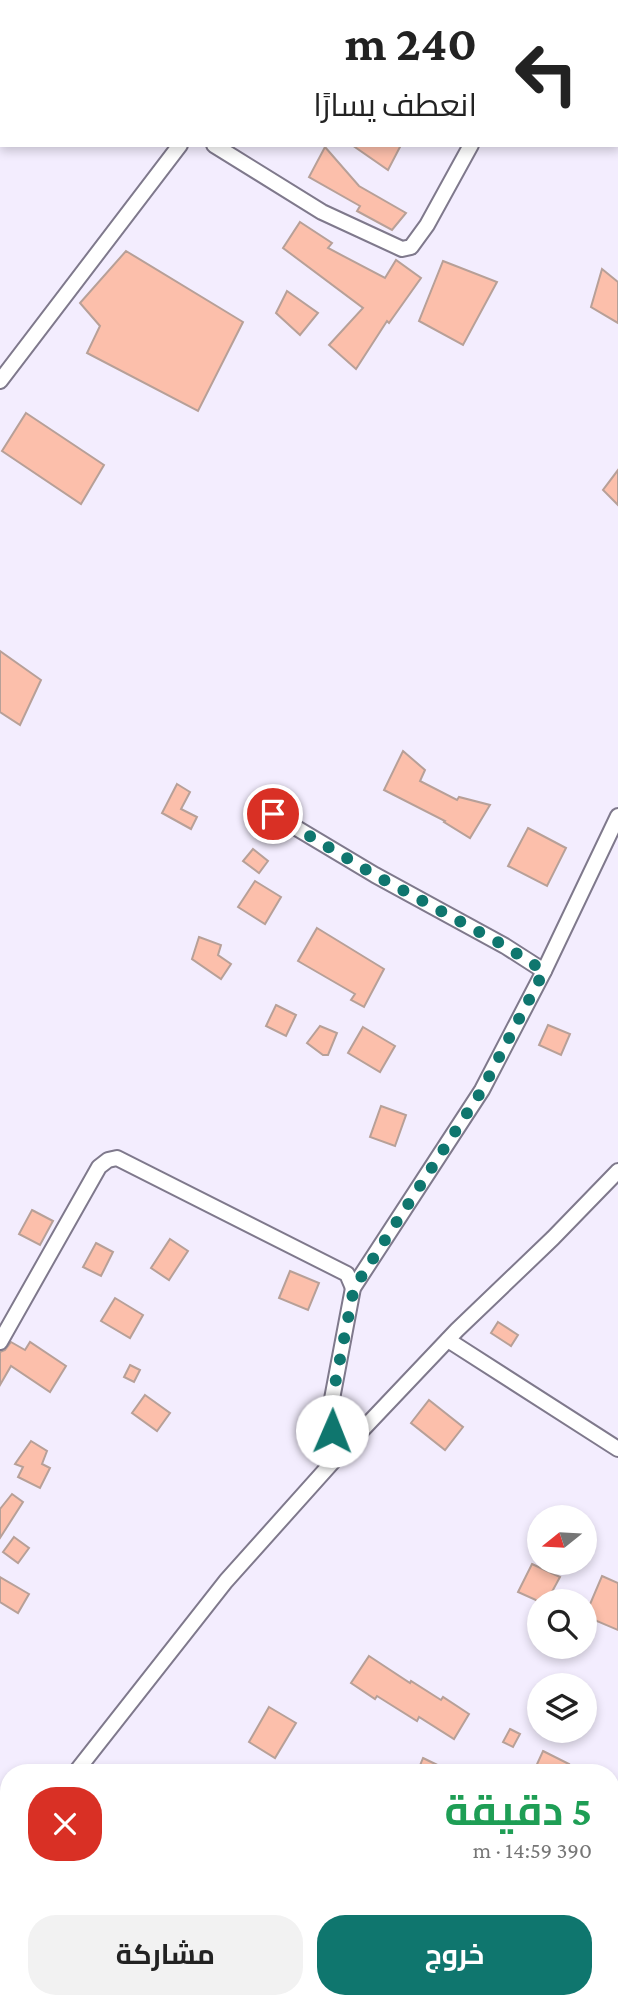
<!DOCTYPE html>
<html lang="ar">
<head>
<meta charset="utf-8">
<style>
  :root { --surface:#fff; --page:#f2f2f2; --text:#222; --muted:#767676; --accent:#0f766e }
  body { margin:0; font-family:"Crimson Pro",Cairo,serif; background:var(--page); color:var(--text); direction:rtl; height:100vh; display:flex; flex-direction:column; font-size:26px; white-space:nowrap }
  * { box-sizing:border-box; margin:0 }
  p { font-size:23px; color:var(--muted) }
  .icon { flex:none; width:38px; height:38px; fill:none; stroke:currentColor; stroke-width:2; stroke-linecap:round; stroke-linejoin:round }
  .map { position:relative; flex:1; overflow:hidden; direction:ltr }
  .sheet { position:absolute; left:0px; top:1764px; width:620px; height:245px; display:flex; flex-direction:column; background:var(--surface); border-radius:28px 28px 0 0; box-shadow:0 4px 10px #0003; direction:rtl }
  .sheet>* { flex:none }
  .top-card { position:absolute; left:0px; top:0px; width:620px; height:147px; box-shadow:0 4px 10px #0003; direction:rtl; background:#fff; color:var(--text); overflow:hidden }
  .needle { width:46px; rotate:252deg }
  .buttons { position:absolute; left:527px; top:1505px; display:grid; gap:14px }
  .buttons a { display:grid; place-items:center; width:70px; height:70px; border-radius:50%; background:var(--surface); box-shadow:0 4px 10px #0003; font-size:35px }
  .pin { position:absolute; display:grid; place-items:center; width:60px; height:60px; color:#fff; margin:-30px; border:4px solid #fff; border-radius:50%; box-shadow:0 2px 7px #0007 }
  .me { position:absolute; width:77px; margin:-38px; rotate:1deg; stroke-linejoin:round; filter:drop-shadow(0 0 5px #0008) }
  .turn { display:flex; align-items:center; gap:24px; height:147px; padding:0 28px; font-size:32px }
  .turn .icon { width:91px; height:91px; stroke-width:2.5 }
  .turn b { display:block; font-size:49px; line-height:60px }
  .round { display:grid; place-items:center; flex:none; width:74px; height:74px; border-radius:28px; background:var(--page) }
  .headline { display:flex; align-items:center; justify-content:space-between; height:119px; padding:0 28px }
  h1 { font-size:42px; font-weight:700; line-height:52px; color:#1e9e55 }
  .primary-button { display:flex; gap:14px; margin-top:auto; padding:14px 28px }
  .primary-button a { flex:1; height:80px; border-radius:28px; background:var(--accent); color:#fff; font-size:28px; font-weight:700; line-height:80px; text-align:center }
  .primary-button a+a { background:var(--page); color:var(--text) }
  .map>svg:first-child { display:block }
</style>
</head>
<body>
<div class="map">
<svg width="618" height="2009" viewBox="0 0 618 2009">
  <rect width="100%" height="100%" fill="#f3edfe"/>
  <g fill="#fcbfab" stroke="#b7a098" stroke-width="2">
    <path d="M 352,145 L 401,145 L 388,170 Z"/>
    <path d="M 325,147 L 359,186 L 406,213 L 392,230 L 357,211 L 360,206 L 309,177 Z"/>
    <path d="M 300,222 L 332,243 L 328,248 L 385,278 L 396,260 L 421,278 L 389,323 L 387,321 L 356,369 L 329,345 L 363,308 L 283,248 Z"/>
    <path d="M 126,251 L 243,322 L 198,411 L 87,353 L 100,326 L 80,303 Z"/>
    <path d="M 443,261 L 497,282 L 463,345 L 419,321 Z"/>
    <path d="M 602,269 L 618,282 L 618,323 L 591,307 Z"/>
    <path d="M 287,291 L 318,313 L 300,335 L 276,313 Z"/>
    <path d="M 26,413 L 104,465 L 81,504 L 2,451 Z"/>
    <path d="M 618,470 L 618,505 L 603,490 Z"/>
    <path d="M 0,651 L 41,680 L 20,725 L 0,712 Z"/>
    <path d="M 403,751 L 425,770 L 420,781 L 457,800 L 459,797 L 490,805 L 470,838 L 444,822 L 445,821 L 384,790 Z"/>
    <path d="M 177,784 L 190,792 L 181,809 L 197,817 L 191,829 L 162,813 Z"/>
    <path d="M 528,828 L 566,848 L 547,886 L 508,866 Z"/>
    <path d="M 253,849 L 268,861 L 259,873 L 243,861 Z"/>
    <path d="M 255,881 L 281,897 L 265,924 L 238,907 Z"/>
    <path d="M 317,928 L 384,969 L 364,1007 L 351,1000 L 355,994 L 298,961 Z"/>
    <path d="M 199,937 L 221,945 L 218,955 L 231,964 L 221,979 L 192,959 Z"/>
    <path d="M 276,1005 L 296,1015 L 286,1036 L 266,1026 Z"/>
    <path d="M 548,1025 L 570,1034 L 561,1055 L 539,1045 Z"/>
    <path d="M 320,1026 L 337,1033 L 328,1055 L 323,1055 L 307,1043 Z"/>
    <path d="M 363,1027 L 395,1046 L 380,1072 L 348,1053 Z"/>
    <path d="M 381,1106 L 406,1115 L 395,1146 L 370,1137 Z"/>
    <path d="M 32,1210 L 53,1221 L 40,1245 L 19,1234 Z"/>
    <path d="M 170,1239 L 188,1251 L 169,1280 L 151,1268 Z"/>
    <path d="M 96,1243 L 113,1252 L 101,1276 L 83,1267 Z"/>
    <path d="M 290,1271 L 319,1283 L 308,1310 L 279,1298 Z"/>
    <path d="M 115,1298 L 143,1315 L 130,1338 L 101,1321 Z"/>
    <path d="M 498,1322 L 518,1335 L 511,1346 L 491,1333 Z"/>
    <path d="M 11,1342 L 25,1350 L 30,1342 L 66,1366 L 50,1392 L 11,1366 L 0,1385 L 0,1352 L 5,1350 Z"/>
    <path d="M 130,1365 L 140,1370 L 134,1382 L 124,1377 Z"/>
    <path d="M 145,1395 L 170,1413 L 157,1431 L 132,1413 Z"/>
    <path d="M 429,1400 L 463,1427 L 445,1450 L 411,1423 Z"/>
    <path d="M 31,1441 L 47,1451 L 42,1464 L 50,1468 L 40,1488 L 18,1477 L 23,1467 L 15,1464 Z"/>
    <path d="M 12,1494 L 23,1502 L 0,1538 L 0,1509 Z"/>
    <path d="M 14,1537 L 29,1548 L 18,1563 L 3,1552 Z"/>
    <path d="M 532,1564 L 560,1577 L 547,1601 L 538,1601 L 518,1592 Z"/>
    <path d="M 602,1576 L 618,1583 L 618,1630 L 585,1616 Z"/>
    <path d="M 0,1577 L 29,1594 L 18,1613 L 0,1602 Z"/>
    <path d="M 369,1656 L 410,1683 L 411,1681 L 441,1700 L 443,1697 L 469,1714 L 454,1739 L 419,1717 L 417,1721 L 377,1696 L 375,1699 L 351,1683 Z"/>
    <path d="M 269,1707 L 296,1723 L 275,1758 L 249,1742 Z"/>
    <path d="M 510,1729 L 520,1734 L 513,1747 L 503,1742 Z"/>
    <path d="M 543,1751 L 569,1764 L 565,1773 L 533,1773 Z"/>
    <path d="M 423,1758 L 454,1773 L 429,1773 L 419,1768 Z"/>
  </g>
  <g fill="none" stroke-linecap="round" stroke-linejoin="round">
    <g stroke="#7f798c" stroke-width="18">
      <g id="minor">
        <path d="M 287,2 L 289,0"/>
        <path d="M 570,2 L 571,0"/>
        <path d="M 214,145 L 322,212 L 402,249 L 411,247 L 427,225 L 471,145"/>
        <path d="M 0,381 L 180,145"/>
        <path d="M 273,814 L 375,875 L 505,946 L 544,971"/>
        <path d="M 448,1340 L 618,1449"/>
        <path d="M 0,1342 L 99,1167 L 108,1160 L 117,1158 L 347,1274 L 353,1288"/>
        <path d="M 346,1447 L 332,1431 L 328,1420 L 353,1288 L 482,1090 L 544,971 L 618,816"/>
        <path d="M 75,1773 L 226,1581 L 346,1447 L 457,1330 L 553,1238 L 618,1171"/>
        <path d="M 0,1874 L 9,1862"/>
        <path d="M 611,1901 L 618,1887"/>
        <path d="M 565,2009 L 568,2000"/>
      </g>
    </g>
    <use href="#minor" stroke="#fff" stroke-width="14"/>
  </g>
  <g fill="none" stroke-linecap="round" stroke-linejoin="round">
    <path stroke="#0f766e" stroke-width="12" stroke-dasharray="0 21.6" d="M 273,814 L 375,875 L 505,946 L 544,971 L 482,1090 L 354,1288 L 328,1420 L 332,1431"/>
  </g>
</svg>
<div class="buttons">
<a><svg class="needle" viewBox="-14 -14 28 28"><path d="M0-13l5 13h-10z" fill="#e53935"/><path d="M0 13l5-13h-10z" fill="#767676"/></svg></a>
<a><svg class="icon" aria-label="search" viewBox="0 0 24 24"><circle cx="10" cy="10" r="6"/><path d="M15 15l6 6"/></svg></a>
<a><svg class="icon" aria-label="layers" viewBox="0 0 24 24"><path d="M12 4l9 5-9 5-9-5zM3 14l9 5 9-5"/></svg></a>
</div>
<div class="pin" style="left:273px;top:814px;background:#d93025"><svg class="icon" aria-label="arrive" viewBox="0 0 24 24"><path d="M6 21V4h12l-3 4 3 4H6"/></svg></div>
<svg class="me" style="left:332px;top:1431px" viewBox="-20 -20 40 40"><circle r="19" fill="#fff"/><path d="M0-13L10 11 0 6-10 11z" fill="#0f766e"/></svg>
<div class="top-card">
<div class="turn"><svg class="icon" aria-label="left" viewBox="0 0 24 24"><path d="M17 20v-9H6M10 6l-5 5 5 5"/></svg><div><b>240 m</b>انعطف يسارًا</div></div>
</div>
<section class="sheet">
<div class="headline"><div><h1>5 دقيقة</h1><p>390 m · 14:59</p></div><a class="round" style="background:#d93025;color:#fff"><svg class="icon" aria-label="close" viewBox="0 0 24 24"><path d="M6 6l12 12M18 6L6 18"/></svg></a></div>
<div class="primary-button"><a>خروج</a><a>مشاركة</a></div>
</section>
</div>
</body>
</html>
